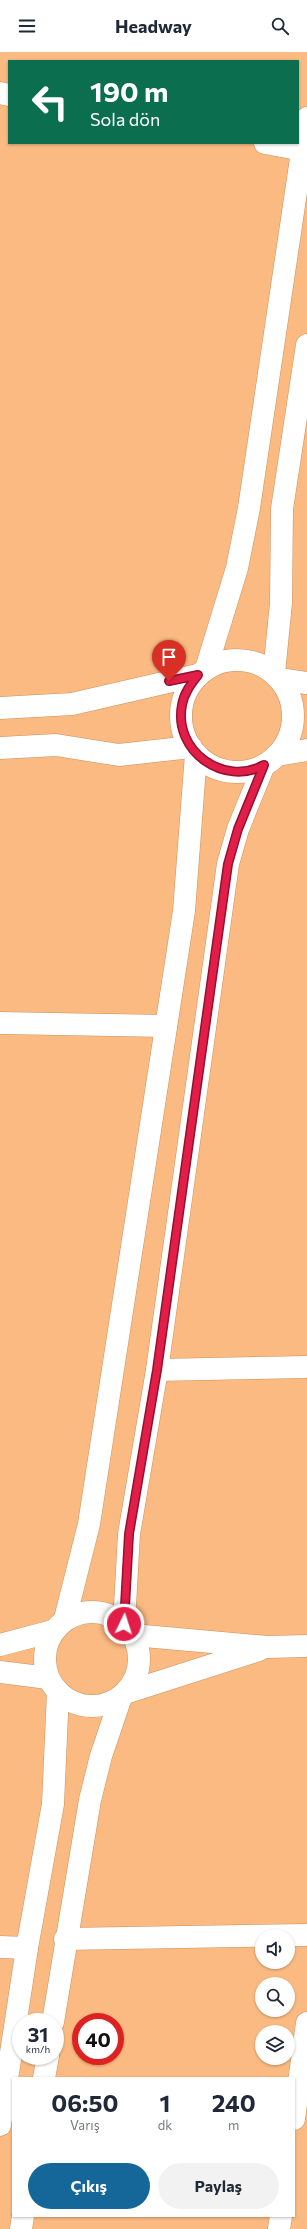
<!DOCTYPE html>
<html lang="tr">
<head>
<meta charset="utf-8">
<style>
  :root { --surface:#fff; --page:#f2f2f3; --text:#1f2937; --muted:#747a83; --accent:#146798 }
  body { margin:0; font-family:Commissioner,sans-serif; background:var(--page); color:var(--text); height:100vh; display:flex; flex-direction:column; font-size:15px; white-space:nowrap }
  * { box-sizing:border-box; margin:0 }
  p { font-size:13px; color:var(--muted) }
  .icon { flex:none; width:22px; height:22px; fill:none; stroke:currentColor; stroke-width:2; stroke-linecap:round; stroke-linejoin:round }
  .map { position:relative; flex:1; overflow:hidden }
  .sheet { position:absolute; left:12px; top:2025px; width:283px; height:140px; display:flex; flex-direction:column; background:var(--surface); border-radius:0px; box-shadow:0 1px 3px #0004 }
  .sheet>* { flex:none }
  .guide { position:absolute; left:8px; top:8px; width:291px; height:84px; border-radius:0px; box-shadow:0 1px 3px #0004; background:#0b6e4f; color:#fff; overflow:hidden }
  .controls { position:absolute; left:255px; top:1877px; display:grid; gap:8px }
  .controls a { display:grid; place-items:center; width:40px; height:40px; border-radius:50%; background:var(--surface); box-shadow:0 1px 3px #0004; font-size:20px }
  .speed { position:absolute; left:12px; top:1961px; display:flex; gap:8px; font-size:20px; font-weight:700; text-align:center }
  .speed>* { display:grid; place-content:center; width:52px; height:52px; border-radius:50%; background:var(--surface); box-shadow:0 1px 3px #0004; line-height:1 }
  .speed small { font-size:10px; font-weight:400 }
  .speed .limit { border:6px solid #d22; background:#fff; color:#111 }
  .pin { position:absolute; display:grid; place-items:center; width:34px; height:34px; color:#fff; margin:-41px -17px; border-radius:50% 50% 50% 0; rotate:-45deg; box-shadow:0 0 4px #0007 }
  .pin .icon { rotate:45deg }
  .me { position:absolute; width:44px; margin:-22px; rotate:4deg; stroke-linejoin:round; filter:drop-shadow(0 0 3px #0008) }
  .turn { display:flex; align-items:center; gap:14px; height:84px; padding:0 16px; font-size:18px }
  .turn .icon { width:52px; height:52px; stroke-width:2.5 }
  .turn b { display:block; font-size:28px; line-height:34px }
  .eta { display:flex; justify-content:space-evenly; align-items:center; height:68px; text-align:center }
  .eta b { font-size:24px; font-weight:700; line-height:28px }
  .cta { display:flex; gap:8px; margin-top:auto; padding:8px 16px }
  .cta a { flex:1; height:46px; border-radius:24px; background:var(--accent); color:#fff; font-size:16px; font-weight:700; line-height:46px; text-align:center }
  .cta a+a { background:var(--page); color:var(--text) }
  header { display:flex; justify-content:space-between; align-items:center; height:52px; padding:0 16px; background:var(--surface); font-size:18px; font-weight:700 }
  .map>svg:first-child { display:block }
</style>
</head>
<body>
<header><svg class="icon" aria-label="menu" viewBox="0 0 24 24"><path d="M4 6h16M4 12h16M4 18h16"/></svg>Headway<svg class="icon" aria-label="search" viewBox="0 0 24 24"><circle cx="10" cy="10" r="6"/><path d="M15 15l6 6"/></svg></header>
<div class="map">
<svg width="307" height="2177" viewBox="0 0 307 2177">
  <rect width="100%" height="100%" fill="#fbba82"/>
  <g fill="none" stroke-linecap="round" stroke-linejoin="round">
    <g stroke="#ce9059" stroke-width="23">
      <g id="minor">
        <path d="M 0,41 L 9,43"/>
        <path d="M 265,91 L 303,98"/>
        <path d="M 0,971 L 166,974"/>
        <path d="M 157,1318 L 307,1315"/>
        <path d="M 133,1583 L 268,1595 L 307,1594"/>
        <path d="M 0,1593 L 53,1579"/>
        <path d="M 0,1620 L 48,1626"/>
        <path d="M 128,1640 L 259,1598"/>
        <path d="M 65,1887 L 307,1883"/>
        <path d="M 0,1895 L 27,1896"/>
        <path d="M 294,2067 L 307,1971"/>
        <path d="M 279,2177 L 281,2164"/>
      </g>
    </g>
    <g stroke="#ce9059" stroke-width="23">
      <g id="tertiary">
        <circle cx="237" cy="664" r="56"/>
        <path d="M 206,617 L 237,516 L 249,456 L 307,66"/>
        <path d="M 274,621 L 281,551 L 282,457 L 307,293"/>
        <path d="M 279,627 L 307,631"/>
        <path d="M 0,656 L 72,652 L 198,623"/>
        <path d="M 0,696 L 56,693 L 119,703 L 191,695"/>
        <path d="M 277,703 L 307,698"/>
        <circle cx="92" cy="1607" r="47"/>
        <path d="M 65,1567 L 89,1472 L 184,859 L 196,702"/>
        <path d="M 124,1572 L 129,1482 L 157,1318 L 228,812 L 238,777 L 264,713"/>
        <path d="M 53,1970 L 90,1748 L 101,1704 L 121,1645"/>
        <path d="M 44,2026 L 48,2004"/>
        <path d="M 0,2073 L 27,1896 L 53,1752 L 58,1640"/>
        <path d="M 21,2177 L 23,2164"/>
      </g>
    </g>
    <use href="#minor" stroke="#fff" stroke-width="22"/>
    <use href="#tertiary" stroke="#fff" stroke-width="22"/>
  </g>
  <g fill="none" stroke-linecap="round" stroke-linejoin="round">
    <g stroke="#92132f" stroke-width="10">
      <path id="route" d="M 124,1572 L 129,1482 L 157,1318 L 228,812 L 238,777 L 264,713 C 224,735 173,699 182,653 C 184,641 191,632 198,623 L 169,629"/>
    </g>
    <use href="#route" stroke="#e11d48" stroke-width="7"/>
  </g>
</svg>
<div class="controls">
<a><svg class="icon" aria-label="sound" viewBox="0 0 24 24"><path d="M4 9h4l5-4v14l-5-4H4zM17 9q2 3 0 6"/></svg></a>
<a><svg class="icon" aria-label="search" viewBox="0 0 24 24"><circle cx="10" cy="10" r="6"/><path d="M15 15l6 6"/></svg></a>
<a><svg class="icon" aria-label="layers" viewBox="0 0 24 24"><path d="M12 4l9 5-9 5-9-5zM3 14l9 5 9-5"/></svg></a>
</div>
<div class="speed"><div>31<small>km/h</small></div><div class="limit">40</div></div>
<div class="pin" style="left:169px;top:629px;background:#d93025"><svg class="icon" aria-label="arrive" viewBox="0 0 24 24"><path d="M6 21V4h12l-3 4 3 4H6"/></svg></div>
<svg class="me" style="left:124px;top:1572px" viewBox="-20 -20 40 40"><circle r="17" fill="#e11d48" stroke="#fff" stroke-width="3"/><path d="M0-11L8 9 0 5-8 9z" fill="#fff"/></svg>
<div class="guide">
<div class="turn"><svg class="icon" aria-label="left" viewBox="0 0 24 24"><path d="M17 20v-9H6M10 6l-5 5 5 5"/></svg><div><b>190 m</b>Sola dön</div></div>
</div>
<section class="sheet">
<div class="eta">
<div><b>06:50</b><p>Varış</p></div>
<div><b>1</b><p>dk</p></div>
<div><b>240</b><p>m</p></div>
</div>
<div class="cta"><a>Çıkış</a><a>Paylaş</a></div>
</section>
</div>
</body>
</html>
